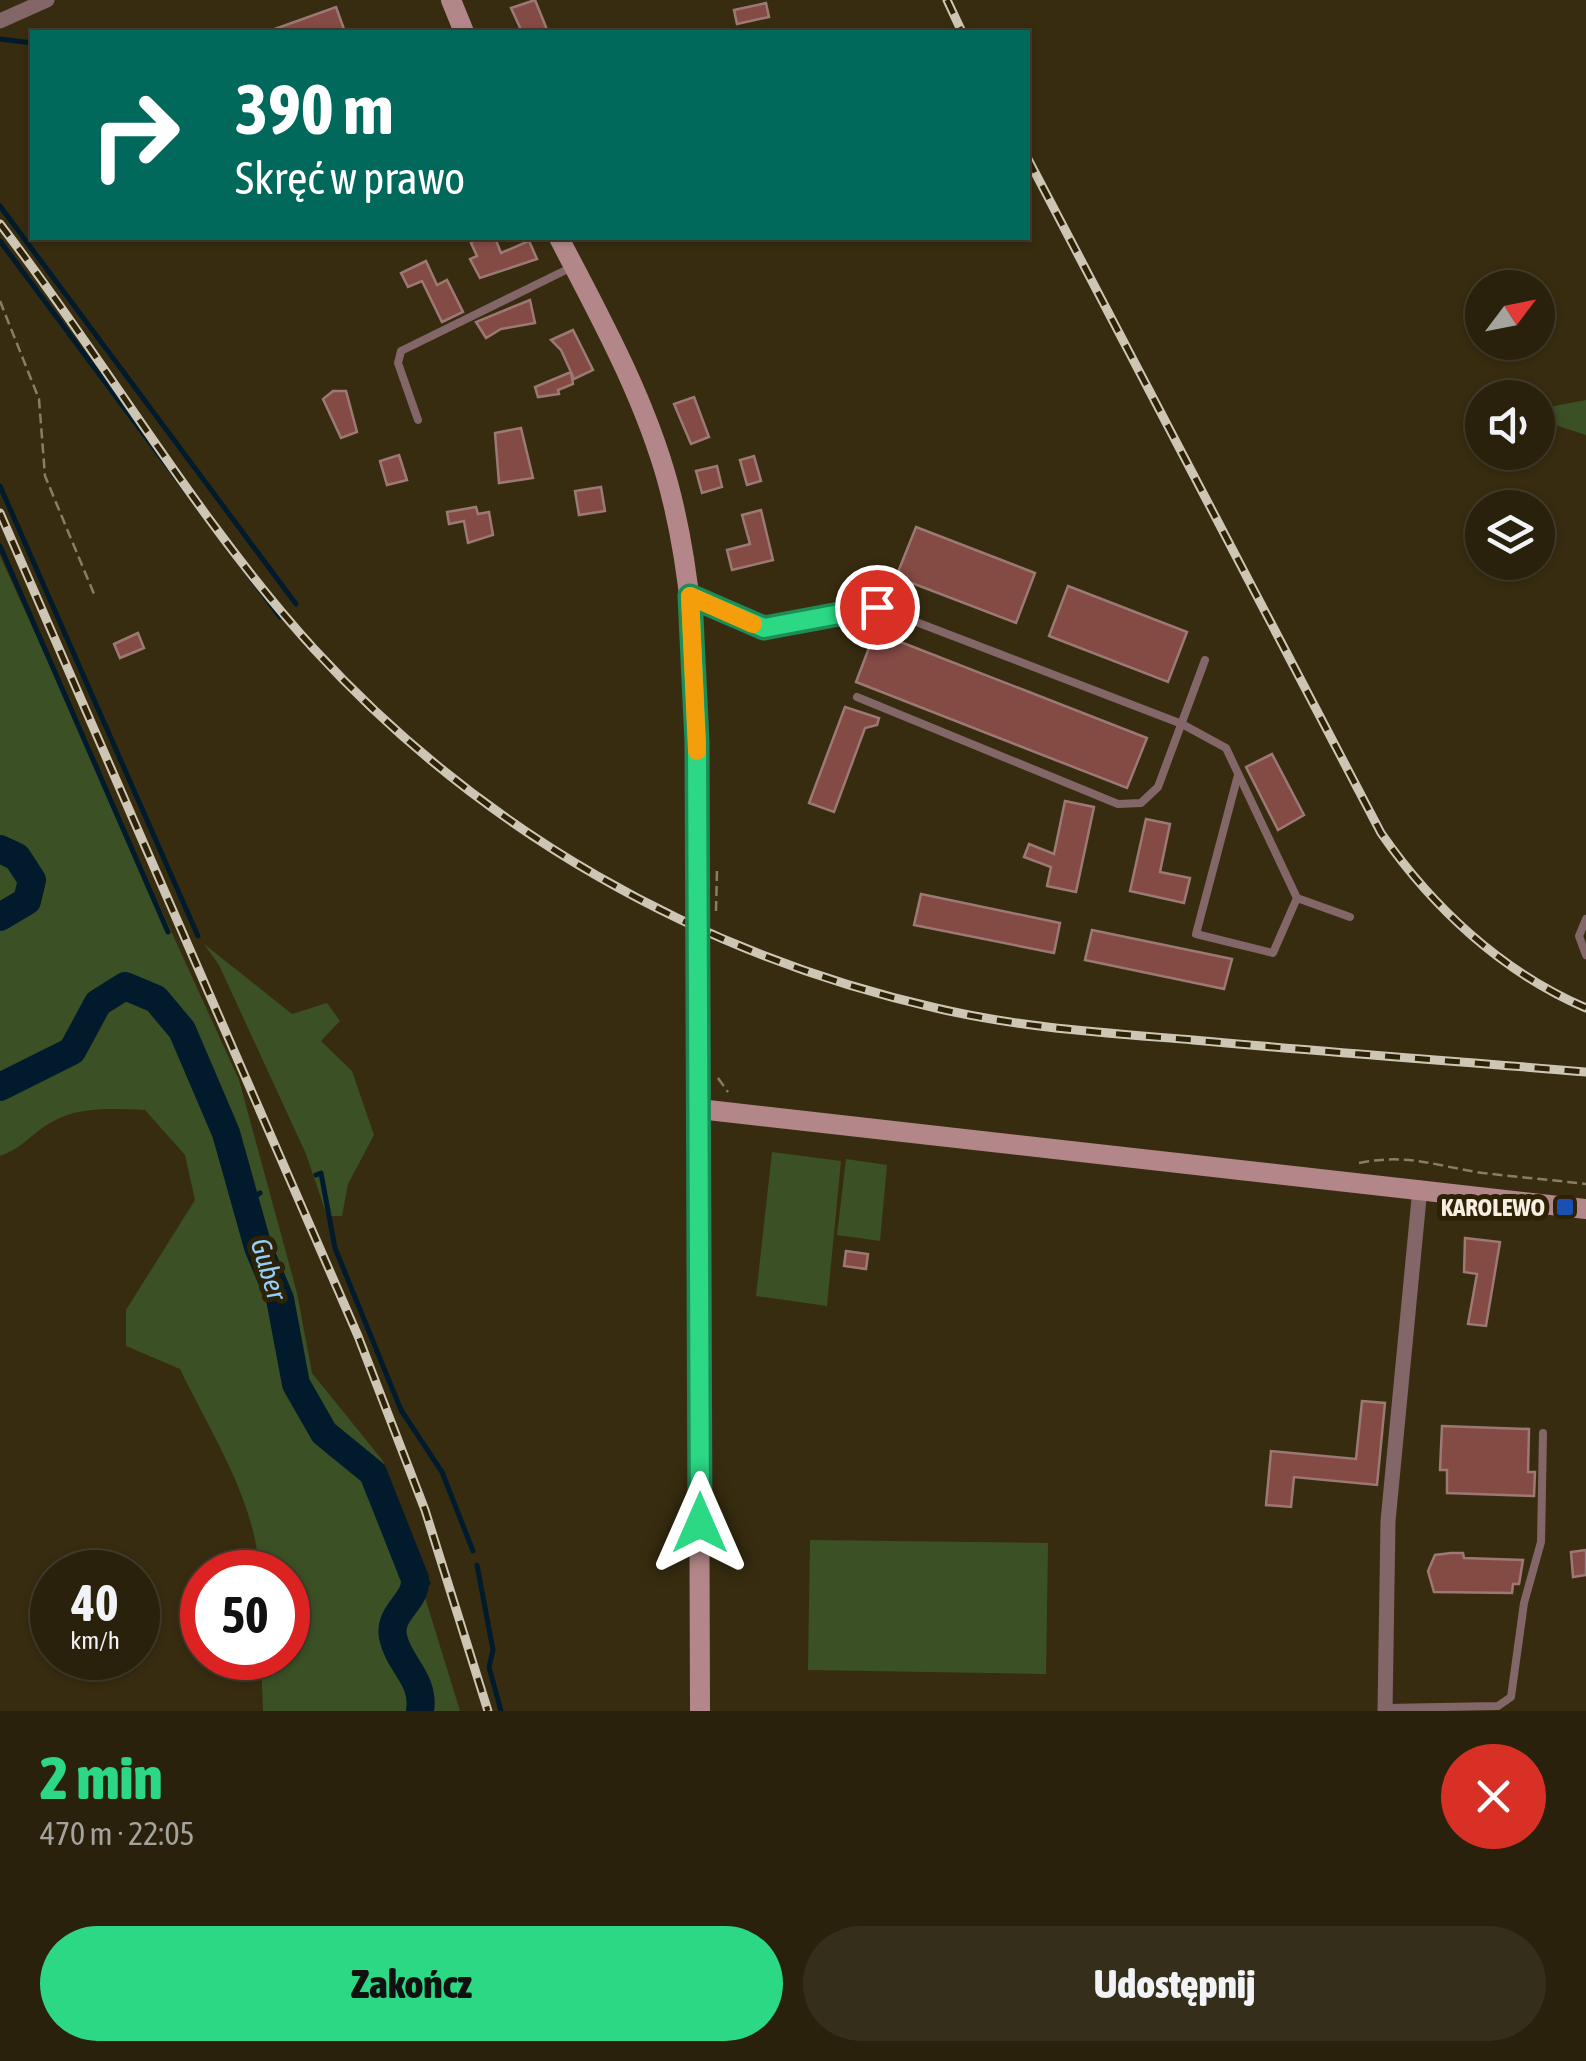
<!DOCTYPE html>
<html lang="pl">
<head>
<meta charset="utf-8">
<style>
  :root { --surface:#29210c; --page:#352e1a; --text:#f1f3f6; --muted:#a5a39d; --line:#453e2d; --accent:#2cd884 }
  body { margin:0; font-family:"Asap Condensed",sans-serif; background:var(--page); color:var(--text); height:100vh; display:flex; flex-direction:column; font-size:38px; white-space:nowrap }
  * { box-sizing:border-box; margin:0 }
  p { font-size:32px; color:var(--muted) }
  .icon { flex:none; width:55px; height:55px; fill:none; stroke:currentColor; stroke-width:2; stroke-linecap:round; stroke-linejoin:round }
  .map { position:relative; height:1711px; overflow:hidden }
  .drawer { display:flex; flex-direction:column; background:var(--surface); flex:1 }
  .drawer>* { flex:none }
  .banner { position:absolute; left:30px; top:30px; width:1000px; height:210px; border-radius:0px; box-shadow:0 2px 8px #0004,0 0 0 2px var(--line); background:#00695c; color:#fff; overflow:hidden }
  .needle { width:65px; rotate:58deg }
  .fabs { position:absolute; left:1465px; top:270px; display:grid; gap:20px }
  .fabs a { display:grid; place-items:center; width:90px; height:90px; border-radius:50%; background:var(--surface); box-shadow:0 2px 8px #0004,0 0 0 2px var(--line); font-size:50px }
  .speed { position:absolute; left:30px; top:1550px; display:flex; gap:20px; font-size:50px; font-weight:700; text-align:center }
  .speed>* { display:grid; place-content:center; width:130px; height:130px; border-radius:50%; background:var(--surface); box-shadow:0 2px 8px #0004,0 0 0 2px var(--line); line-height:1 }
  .speed small { font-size:25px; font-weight:400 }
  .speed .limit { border:15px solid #d22; background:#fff; color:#111 }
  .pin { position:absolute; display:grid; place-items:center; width:85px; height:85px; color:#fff; margin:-42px; border:5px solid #fff; border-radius:50%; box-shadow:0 2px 10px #0007 }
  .me { position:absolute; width:110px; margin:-55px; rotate:0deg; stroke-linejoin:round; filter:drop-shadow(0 0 8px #0008) }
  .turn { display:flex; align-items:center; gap:35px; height:210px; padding:0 40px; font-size:45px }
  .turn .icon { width:130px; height:130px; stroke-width:2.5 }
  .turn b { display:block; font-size:70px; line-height:85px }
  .round { display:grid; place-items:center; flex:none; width:105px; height:105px; border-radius:52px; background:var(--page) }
  .headline { display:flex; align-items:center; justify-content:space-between; height:170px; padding:0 40px }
  h1 { font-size:60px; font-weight:800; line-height:75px; color:var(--accent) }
  .cta { display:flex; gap:20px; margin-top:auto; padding:20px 40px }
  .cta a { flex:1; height:115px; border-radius:60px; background:var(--accent); color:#111; font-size:40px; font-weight:800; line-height:115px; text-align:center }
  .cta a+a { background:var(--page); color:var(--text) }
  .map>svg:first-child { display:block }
</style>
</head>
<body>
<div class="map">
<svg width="1586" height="1711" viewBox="0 0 1586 1711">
  <rect width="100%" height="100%" fill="#372c10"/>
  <g fill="#3b5025">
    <path d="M 1586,400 L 1586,435 L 1546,422 L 1544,408 Z"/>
    <path d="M 0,556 L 239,1080 L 297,1293 L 312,1373 L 383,1461 L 460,1711 L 263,1711 L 261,1658 L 288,1658 L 288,1572 L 259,1572 C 257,1503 210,1431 180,1369 L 126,1346 L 126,1310 L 195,1200 L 185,1155 L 145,1110 C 114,1109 79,1106 52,1122 C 31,1133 25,1147 0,1156 Z"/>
    <path d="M 204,944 L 292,1014 L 327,1003 L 340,1021 L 321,1041 L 352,1071 L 374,1135 L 348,1184 L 342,1216 L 327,1216 L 306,1154 L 219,965 Z"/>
    <path d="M 772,1152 L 841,1161 L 827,1306 L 756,1296 Z"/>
    <path d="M 846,1159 L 887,1165 L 880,1241 L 837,1235 Z"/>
    <path d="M 810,1540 L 1048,1543 L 1046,1674 L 808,1670 Z"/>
  </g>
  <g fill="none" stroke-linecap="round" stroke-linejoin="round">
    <g stroke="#011b2d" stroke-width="5">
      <path d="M 0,39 L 32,43"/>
      <path d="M 0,206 L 296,604"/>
      <path d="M 0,241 L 280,617"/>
      <path d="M 0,486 L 198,936"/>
      <path d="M 0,546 L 168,932"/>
      <path d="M 316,1175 L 321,1173 L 335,1248 L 401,1410 L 442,1472 L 473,1551"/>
      <path d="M 246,1203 L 260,1193"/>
      <path d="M 477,1565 L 493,1650 L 489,1667 L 501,1711"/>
      <path d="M 416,1588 L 428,1583"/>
    </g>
    <g stroke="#011b2d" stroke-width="28">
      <path d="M 0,849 L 17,857 L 32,880 L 27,901 L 0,917"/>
      <path d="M 0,1087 L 72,1051 L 98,1003 L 125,986 L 156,999 L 182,1030 L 226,1133 L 258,1247 L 280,1299 L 296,1384 L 324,1433 L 373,1473 L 415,1579 C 417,1602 388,1612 393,1637 C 399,1665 425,1679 420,1711"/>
    </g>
  </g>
  <g fill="#844a44" stroke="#9c7975" stroke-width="2.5">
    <path d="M 535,0 L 548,32 L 522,32 L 511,8 Z"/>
    <path d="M 766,3 L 769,17 L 737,24 L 734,10 Z"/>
    <path d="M 336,7 L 345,32 L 270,32 L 269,31 Z"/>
    <path d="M 477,238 L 495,238 L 501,253 L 529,241 L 537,259 L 480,278 L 470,259 L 477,256 L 471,243 Z"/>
    <path d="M 426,261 L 437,285 L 447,280 L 463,312 L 442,322 L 422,281 L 408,287 L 401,273 Z"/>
    <path d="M 530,300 L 535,323 L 501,329 L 486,338 L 476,322 Z"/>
    <path d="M 573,330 L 593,370 L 574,379 L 571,372 L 573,384 L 558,390 L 559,394 L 538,397 L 535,387 L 571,372 L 561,350 L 551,340 Z"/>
    <path d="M 333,391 L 346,391 L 357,432 L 341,438 L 323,399 Z"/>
    <path d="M 694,397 L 709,437 L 691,444 L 674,404 Z"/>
    <path d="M 521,428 L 533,478 L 499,483 L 495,433 Z"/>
    <path d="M 399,455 L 407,480 L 387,485 L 380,461 Z"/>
    <path d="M 754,456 L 761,481 L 747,485 L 740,460 Z"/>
    <path d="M 717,466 L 722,487 L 702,493 L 696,471 Z"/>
    <path d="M 601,487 L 605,511 L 579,515 L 575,491 Z"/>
    <path d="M 476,507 L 478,514 L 489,512 L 493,535 L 468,543 L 464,521 L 449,524 L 447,512 Z"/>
    <path d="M 761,510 L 773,560 L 732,570 L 727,550 L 750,544 L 742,515 Z"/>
    <path d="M 916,527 L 1035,573 L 1016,623 L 896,577 Z"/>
    <path d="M 1068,586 L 1187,632 L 1168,682 L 1049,636 Z"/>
    <path d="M 875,632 L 1147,738 L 1127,788 L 856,682 Z"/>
    <path d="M 138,633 L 144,648 L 120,658 L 114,644 Z"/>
    <path d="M 845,707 L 879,718 L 877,725 L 865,728 L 834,812 L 809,803 Z"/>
    <path d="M 1272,754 L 1304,815 L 1278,830 L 1246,767 Z"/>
    <path d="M 1065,801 L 1094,807 L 1076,892 L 1047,886 L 1051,867 L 1024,857 L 1029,844 L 1054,854 Z"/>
    <path d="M 1146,819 L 1170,824 L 1160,872 L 1190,878 L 1184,903 L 1130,891 Z"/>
    <path d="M 921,894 L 1060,923 L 1054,953 L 914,925 Z"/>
    <path d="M 1092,930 L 1232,959 L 1224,989 L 1085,960 Z"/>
    <path d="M 1465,1238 L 1500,1242 L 1486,1326 L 1468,1324 L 1477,1274 L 1464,1272 Z"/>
    <path d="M 846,1251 L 868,1254 L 866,1269 L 844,1266 Z"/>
    <path d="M 1362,1401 L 1385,1403 L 1377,1485 L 1294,1477 L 1291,1507 L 1266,1505 L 1271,1451 L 1356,1459 Z"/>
    <path d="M 1442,1426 L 1529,1429 L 1528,1472 L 1535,1472 L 1534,1496 L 1447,1493 L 1447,1470 L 1440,1470 Z"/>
    <path d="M 1586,1550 L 1586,1575 L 1573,1577 L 1571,1552 Z"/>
    <path d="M 1451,1553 L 1463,1553 L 1464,1558 L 1523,1560 L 1519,1584 L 1513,1584 L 1512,1593 L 1434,1592 L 1428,1571 L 1435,1555 Z"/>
  </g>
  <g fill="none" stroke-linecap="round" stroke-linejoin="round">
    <g stroke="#887e67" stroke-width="2.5" stroke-dasharray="10 5" stroke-linecap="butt">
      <path d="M 0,301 L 39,399 L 45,476 L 94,594"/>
      <path d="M 716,911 L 717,870"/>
      <path d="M 718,1078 L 728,1092"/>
      <path d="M 1359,1163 C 1409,1153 1435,1166 1483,1173 C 1517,1177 1552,1180 1586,1184"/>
    </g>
    <g stroke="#836768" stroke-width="8">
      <path d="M 418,420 L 398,363 L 401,351 L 570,268"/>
      <path d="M 694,597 L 764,628 L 877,607 L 1182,724 L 1226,748 L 1297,898 L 1350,917"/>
      <path d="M 857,697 L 1118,804 L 1141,803 L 1158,787 L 1205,660"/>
      <path d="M 1238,775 L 1196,934 L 1273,953 L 1297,898"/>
      <path d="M 1586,919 L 1579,936 L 1586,955"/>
      <path d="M 1385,1708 L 1498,1706 L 1511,1697 L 1524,1603 L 1541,1542 L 1543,1433"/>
    </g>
    <g stroke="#836768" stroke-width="15">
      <path d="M 0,21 L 47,0"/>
      <path d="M 1385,1711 L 1388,1521 L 1420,1188"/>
    </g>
    <g stroke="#b3878a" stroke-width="20">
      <path d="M 451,0 L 464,32"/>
      <path d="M 559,238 C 600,317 644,396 668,483 C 691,568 696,654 697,742 L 700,1711"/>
      <path d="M 699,1109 L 1586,1209"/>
    </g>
    <g stroke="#cec6b4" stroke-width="9">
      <g id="rail">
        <path d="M 947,0 L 962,32"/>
        <path d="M 1028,159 L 1381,833 C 1433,908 1502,972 1586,1008"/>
        <path d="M 0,224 C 107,363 196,519 314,649 C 480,830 697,954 936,1008 C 1020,1028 1108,1033 1193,1040 C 1324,1052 1455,1061 1586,1072"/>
        <path d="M 0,513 L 358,1336 L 425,1510 L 488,1711"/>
      </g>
    </g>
    <use href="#rail" stroke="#2d2206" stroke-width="5" stroke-dasharray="15" stroke-linecap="butt"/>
  </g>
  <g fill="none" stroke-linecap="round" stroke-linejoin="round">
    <g stroke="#1d8c56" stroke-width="25">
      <path id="route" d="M 700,1523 L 697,742 L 690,596 L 764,628 L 877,607"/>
    </g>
    <use href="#route" stroke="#2cd884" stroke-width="18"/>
    <path stroke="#f59e0b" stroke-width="18" d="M 697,751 L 690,596 L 753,624"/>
  </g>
  <rect fill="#1a4fb4" stroke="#2d2206" stroke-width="4" x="1555" y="1197" width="20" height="20" rx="5"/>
  <g text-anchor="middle" stroke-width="10" stroke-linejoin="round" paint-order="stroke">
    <g font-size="25" font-weight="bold" fill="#f7efe0" stroke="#2d2206" text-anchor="end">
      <text x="1545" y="1216">KAROLEWO</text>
    </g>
    <g font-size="28" font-style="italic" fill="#94cefc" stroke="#2d2206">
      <text transform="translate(269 1269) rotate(73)" y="10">Guber</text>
    </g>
  </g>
</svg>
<div class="fabs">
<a><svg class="needle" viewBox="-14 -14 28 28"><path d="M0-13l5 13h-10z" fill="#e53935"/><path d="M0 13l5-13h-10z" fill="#a5a39d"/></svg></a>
<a><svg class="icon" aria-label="sound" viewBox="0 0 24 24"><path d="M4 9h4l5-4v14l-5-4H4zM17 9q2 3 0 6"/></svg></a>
<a><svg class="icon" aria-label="layers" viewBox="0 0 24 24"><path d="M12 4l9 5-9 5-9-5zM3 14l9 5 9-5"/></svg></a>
</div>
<div class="speed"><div>40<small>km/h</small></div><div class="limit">50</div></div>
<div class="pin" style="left:877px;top:607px;background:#d93025"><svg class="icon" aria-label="arrive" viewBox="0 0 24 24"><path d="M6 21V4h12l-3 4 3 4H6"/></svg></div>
<svg class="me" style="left:700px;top:1523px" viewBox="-20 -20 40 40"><path d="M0-17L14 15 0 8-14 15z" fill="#2cd884" stroke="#fff" stroke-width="4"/></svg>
<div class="banner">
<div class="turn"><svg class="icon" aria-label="right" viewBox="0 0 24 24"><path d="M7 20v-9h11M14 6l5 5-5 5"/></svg><div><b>390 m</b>Skręć w prawo</div></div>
</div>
</div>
<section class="drawer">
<div class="headline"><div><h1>2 min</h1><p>470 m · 22:05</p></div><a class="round" style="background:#d93025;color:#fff"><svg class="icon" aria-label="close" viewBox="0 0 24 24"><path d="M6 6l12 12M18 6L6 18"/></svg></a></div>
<div class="cta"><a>Zakończ</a><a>Udostępnij</a></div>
</section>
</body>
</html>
